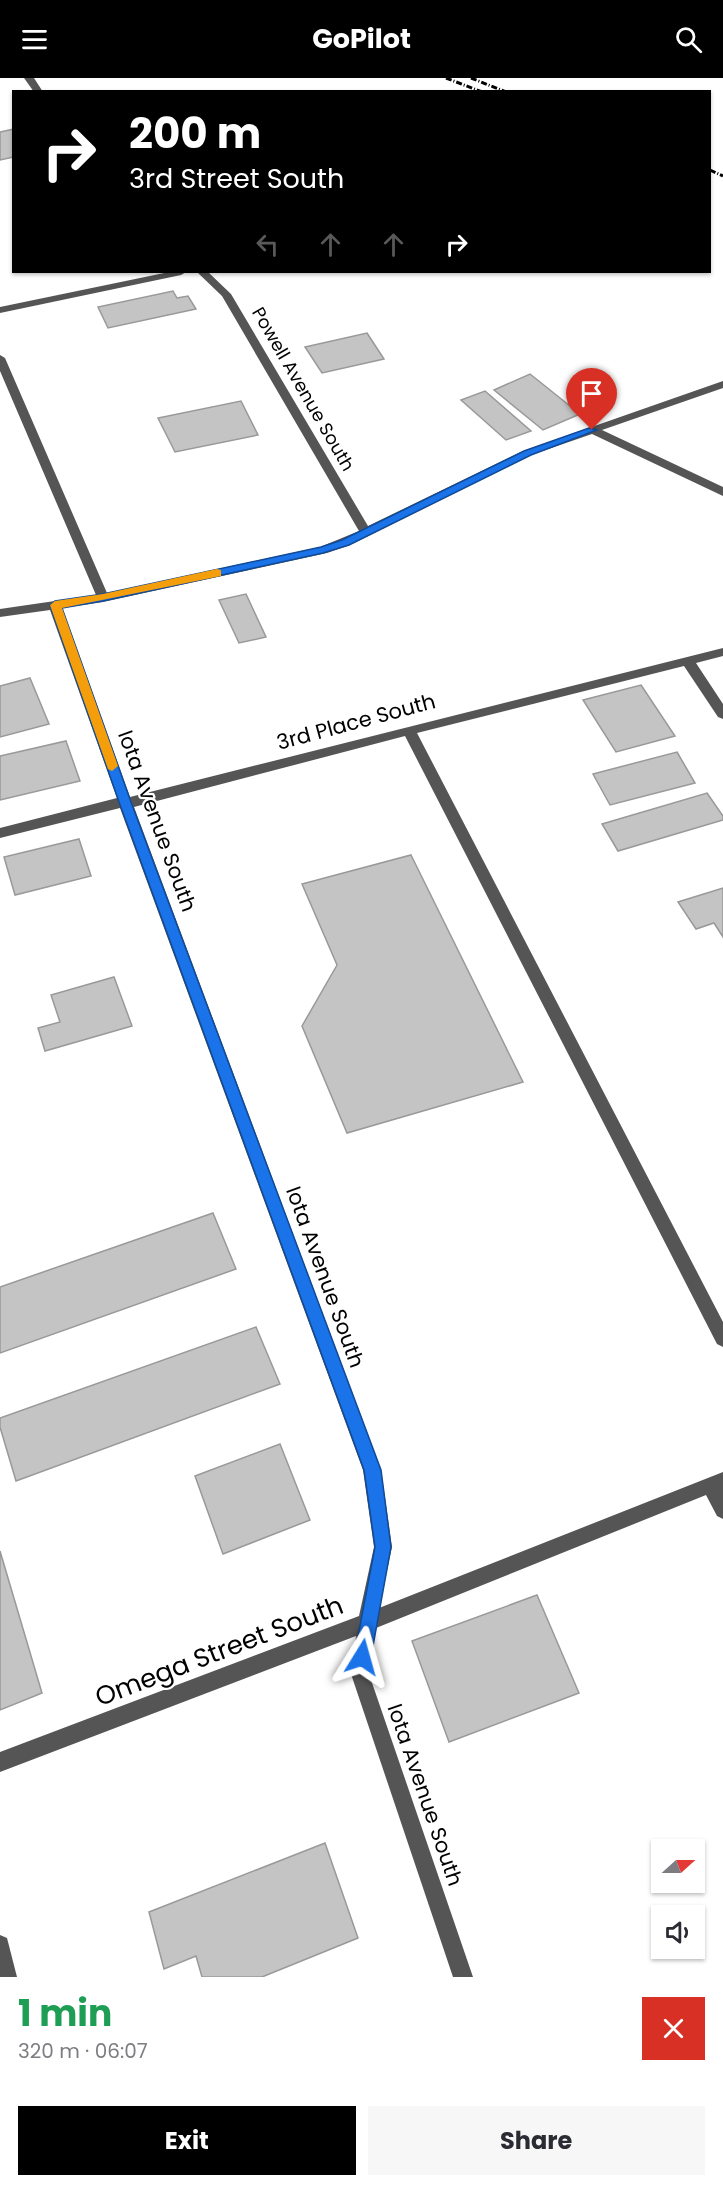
<!DOCTYPE html>
<html lang="en">
<head>
<meta charset="utf-8">
<style>
  :root { --surface:#fff; --page:#f7f7f7; --text:#2b2b33; --muted:#7c7c81; --accent:#000 }
  body { margin:0; font-family:Poppins,sans-serif; background:var(--page); color:var(--text); height:100vh; display:flex; flex-direction:column; font-size:22px; white-space:nowrap }
  * { box-sizing:border-box; margin:0 }
  p { font-size:20px; color:var(--muted) }
  .icon { flex:none; width:33px; height:33px; fill:none; stroke:currentColor; stroke-width:2; stroke-linecap:round; stroke-linejoin:round }
  .map { position:relative; height:1899px; overflow:hidden }
  .panel { display:flex; flex-direction:column; background:var(--surface); flex:1 }
  .panel>* { flex:none }
  .hud { position:absolute; left:12px; top:12px; width:699px; height:183px; border-radius:0px; box-shadow:0 2px 4px #0004; background:#000; color:#fff; overflow:hidden }
  .needle { width:39px; rotate:69deg }
  .buttons { position:absolute; left:651px; top:1761px; display:grid; gap:12px }
  .buttons a { display:grid; place-items:center; width:54px; height:54px; border-radius:0px; background:var(--surface); box-shadow:0 2px 4px #0004; font-size:30px }
  .pin { position:absolute; display:grid; place-items:center; width:51px; height:51px; color:#fff; margin:-62px -26px; border-radius:50% 50% 50% 0; rotate:-45deg; box-shadow:0 0 6px #0007 }
  .pin .icon { rotate:45deg }
  .me { position:absolute; width:66px; margin:-33px; rotate:8deg; stroke-linejoin:round; filter:drop-shadow(0 0 4px #0008) }
  .turn { display:flex; align-items:center; gap:21px; height:126px; padding:0 18px; font-size:27px }
  .turn .icon { width:78px; height:78px; stroke-width:2.5 }
  .turn b { display:block; font-size:42px; line-height:51px }
  .lanes { display:flex; align-items:center; height:57px; padding:0 18px; background:#0003; justify-content:center; gap:30px; direction:ltr }
  .lanes .off { opacity:.35 }
  .round { display:grid; place-items:center; flex:none; width:63px; height:63px; border-radius:0px; background:var(--page) }
  .summary { display:flex; align-items:center; justify-content:space-between; height:102px; padding:0 18px }
  h1 { font-size:36px; font-weight:700; line-height:45px; color:#1e9e55 }
  .button { display:flex; gap:12px; margin-top:auto; padding:12px 18px }
  .button a { flex:1; height:69px; border-radius:0px; background:var(--accent); color:#fff; font-size:24px; font-weight:700; line-height:69px; text-align:center }
  .button a+a { background:var(--page); color:var(--text) }
  header { display:flex; justify-content:space-between; align-items:center; height:78px; padding:0 18px; background:var(--accent); color:#fff; font-size:27px; font-weight:700 }
  .map>svg:first-child { display:block }
</style>
</head>
<body>
<header><svg class="icon" aria-label="menu" viewBox="0 0 24 24"><path d="M4 6h16M4 12h16M4 18h16"/></svg>GoPilot<svg class="icon" aria-label="search" viewBox="0 0 24 24"><circle cx="10" cy="10" r="6"/><path d="M15 15l6 6"/></svg></header>
<div class="map">
<svg width="723" height="1899" viewBox="0 0 723 1899">
  <rect width="100%" height="100%" fill="#fff"/>
  <g fill="#c4c4c4" stroke="#999" stroke-width="1.5">
    <path d="M 14,51 L 14,79 L 0,82 L 0,54 Z"/>
    <path d="M 173,213 L 177,220 L 188,218 L 196,231 L 108,250 L 98,229 Z"/>
    <path d="M 367,255 L 384,281 L 322,295 L 305,269 Z"/>
    <path d="M 530,296 L 580,336 L 543,352 L 494,312 Z"/>
    <path d="M 485,313 L 531,353 L 506,362 L 461,322 Z"/>
    <path d="M 241,323 L 258,357 L 175,374 L 158,340 Z"/>
    <path d="M 246,516 L 266,559 L 239,565 L 219,522 Z"/>
    <path d="M 30,600 L 49,646 L 0,659 L 0,608 Z"/>
    <path d="M 641,607 L 675,658 L 616,674 L 583,622 Z"/>
    <path d="M 66,663 L 80,703 L 0,722 L 0,678 Z"/>
    <path d="M 677,674 L 695,705 L 610,727 L 593,696 Z"/>
    <path d="M 707,715 L 723,738 L 723,742 L 618,773 L 602,746 Z"/>
    <path d="M 79,761 L 91,798 L 15,817 L 4,779 Z"/>
    <path d="M 411,777 L 523,1004 L 347,1055 L 302,948 L 337,887 L 302,806 Z"/>
    <path d="M 723,810 L 723,859 L 714,845 L 696,851 L 678,824 Z"/>
    <path d="M 114,899 L 132,948 L 45,973 L 38,950 L 60,944 L 51,917 Z"/>
    <path d="M 213,1135 L 236,1191 L 0,1275 L 0,1209 Z"/>
    <path d="M 256,1249 L 280,1306 L 16,1403 L 0,1349 L 0,1340 Z"/>
    <path d="M 280,1366 L 310,1442 L 223,1476 L 195,1398 Z"/>
    <path d="M 0,1473 L 42,1615 L 0,1632 Z"/>
    <path d="M 537,1517 L 579,1615 L 449,1664 L 412,1563 Z"/>
    <path d="M 325,1765 L 358,1860 L 262,1899 L 202,1899 L 196,1878 L 164,1891 L 149,1834 Z"/>
  </g>
  <g fill="none" stroke-linecap="round" stroke-linejoin="round">
    <g fill="#555" fill-rule="evenodd">
      <path d="M 24,0 L 34,0 L 43,14 L 34,14 Z"/>
      <path d="M 169,194 L 186,194 L 181,197 L 0,235 L 0,229 Z"/>
      <path d="M 197,194 L 208,194 L 231,216 L 368,448 L 523,373 L 723,303 L 723,310 L 602,352 L 723,409 L 723,418 L 592,356 L 531,377 L 350,467 L 327,475 L 103,524 L 62,530 L 130,719 L 723,570 L 723,578 L 696,585 L 723,626 L 723,641 L 718,639 L 684,588 L 417,655 L 723,1244 L 723,1269 L 717,1266 L 405,658 L 134,729 L 381,1392 L 392,1469 L 379,1530 L 723,1394 L 723,1441 L 717,1438 L 706,1417 L 376,1550 L 369,1596 L 473,1899 L 453,1899 L 351,1596 L 356,1558 L 0,1694 L 0,1674 L 359,1538 L 374,1469 L 363,1392 L 120,730 L 0,760 L 0,750 L 117,720 L 50,532 L 0,539 L 0,531 L 96,517 L 0,293 L 0,277 L 5,280 L 107,515 L 320,469 L 359,453 L 222,218 Z"/>
      <path d="M 0,1857 L 7,1860 L 17,1899 L 0,1899 Z"/>
    </g>
    <g stroke="#000" stroke-width="3" stroke-dasharray="6 2 1 2" stroke-linecap="butt">
      <path d="M 446,0 L 482,14"/>
      <path d="M 471,0 L 506,14"/>
      <path d="M 710,92 L 723,98"/>
    </g>
  </g>
  <path fill="#1a73e8" stroke="#114b97" stroke-width="1.5" d="M 589,350 L 597,352 L 531,377 L 349,467 L 323,475 L 103,523 L 62,530 L 131,724 L 381,1392 L 391,1469 L 371,1579 L 368,1585 L 362,1587 L 356,1585 L 354,1579 L 375,1469 L 364,1392 L 119,724 L 50,527 L 55,523 L 103,516 L 321,469 L 342,462 L 524,373 Z"/>
  <path fill="#f59e0b" d="M 217,491 L 221,492 L 221,498 L 62,530 L 118,688 L 112,693 L 108,691 L 50,527 L 55,523 L 103,516 Z"/>
  <g text-anchor="middle" stroke-width="4.5" stroke-linejoin="round" paint-order="stroke">
    <g font-size="18" fill="#000" stroke="#fff">
      <text transform="translate(303 311) rotate(60)" y="6">Powell Avenue South</text>
    </g>
    <g font-size="21" fill="#000" stroke="#fff">
      <text transform="translate(356 644) rotate(-15)" y="7">3rd Place South</text>
      <text transform="translate(157 743) rotate(70)" y="7">Iota Avenue South</text>
      <text transform="translate(325 1199) rotate(70)" y="7">Iota Avenue South</text>
      <text transform="translate(425 1717) rotate(71)" y="7">Iota Avenue South</text>
    </g>
    <g font-size="26" fill="#000" stroke="#fff">
      <text transform="translate(219 1573) rotate(-21)" y="9">Omega Street South</text>
    </g>
  </g>
</svg>
<div class="buttons">
<a><svg class="needle" viewBox="-14 -14 28 28"><path d="M0-13l5 13h-10z" fill="#e53935"/><path d="M0 13l5-13h-10z" fill="#7c7c81"/></svg></a>
<a><svg class="icon" aria-label="sound" viewBox="0 0 24 24"><path d="M4 9h4l5-4v14l-5-4H4zM17 9q2 3 0 6"/></svg></a>
</div>
<div class="pin" style="left:592px;top:352px;background:#d93025"><svg class="icon" aria-label="arrive" viewBox="0 0 24 24"><path d="M6 21V4h12l-3 4 3 4H6"/></svg></div>
<svg class="me" style="left:362px;top:1579px" viewBox="-20 -20 40 40"><path d="M0-17L14 15 0 8-14 15z" fill="#1a73e8" stroke="#fff" stroke-width="4"/></svg>
<div class="hud">
<div class="turn"><svg class="icon" aria-label="right" viewBox="0 0 24 24"><path d="M7 20v-9h11M14 6l5 5-5 5"/></svg><div><b>200 m</b>3rd Street South</div></div>
<div class="lanes"><svg class="icon off" aria-label="left" viewBox="0 0 24 24"><path d="M17 20v-9H6M10 6l-5 5 5 5"/></svg><svg class="icon off" aria-label="ahead" viewBox="0 0 24 24"><path d="M12 20V5M6 11l6-6 6 6"/></svg><svg class="icon off" aria-label="ahead" viewBox="0 0 24 24"><path d="M12 20V5M6 11l6-6 6 6"/></svg><svg class="icon" aria-label="right" viewBox="0 0 24 24"><path d="M7 20v-9h11M14 6l5 5-5 5"/></svg></div>
</div>
</div>
<section class="panel">
<div class="summary"><div><h1>1 min</h1><p>320 m · 06:07</p></div><a class="round" style="background:#d93025;color:#fff"><svg class="icon" aria-label="close" viewBox="0 0 24 24"><path d="M6 6l12 12M18 6L6 18"/></svg></a></div>
<div class="button"><a>Exit</a><a>Share</a></div>
</section>
</body>
</html>
